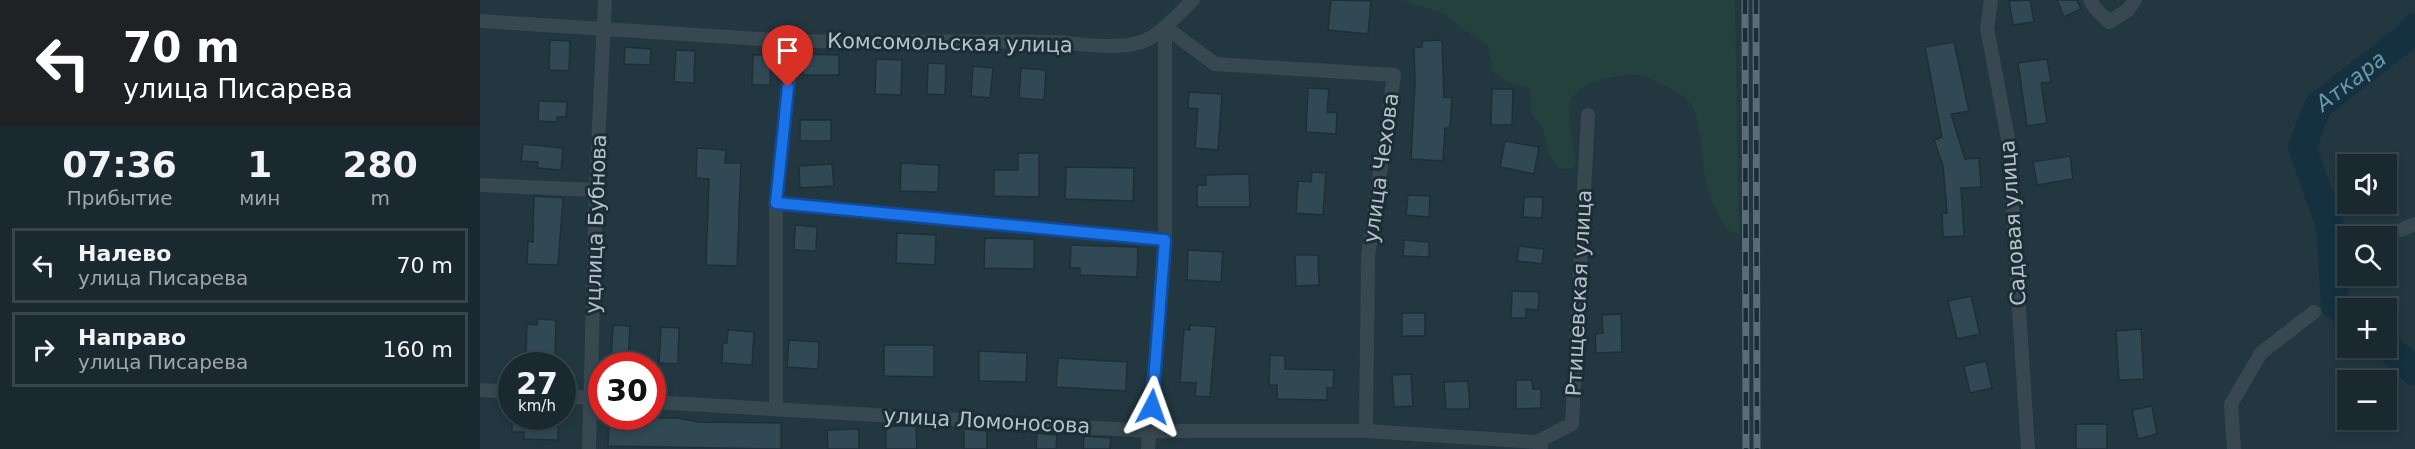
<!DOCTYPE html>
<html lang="ru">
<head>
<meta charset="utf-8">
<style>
  :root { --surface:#1a2930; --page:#27353c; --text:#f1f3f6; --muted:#9fa6ab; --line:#38454c }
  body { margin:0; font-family:"DejaVu Sans",sans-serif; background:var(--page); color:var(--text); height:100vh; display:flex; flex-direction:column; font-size:22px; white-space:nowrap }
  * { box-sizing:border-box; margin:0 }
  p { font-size:20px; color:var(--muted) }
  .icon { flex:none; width:33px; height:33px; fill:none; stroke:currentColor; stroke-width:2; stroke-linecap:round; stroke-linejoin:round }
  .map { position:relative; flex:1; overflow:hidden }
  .panel { display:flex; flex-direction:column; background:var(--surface); width:480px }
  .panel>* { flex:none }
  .hud { background:#202124; color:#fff; overflow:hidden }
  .controls { position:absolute; left:1857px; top:154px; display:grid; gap:12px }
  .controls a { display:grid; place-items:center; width:60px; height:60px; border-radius:0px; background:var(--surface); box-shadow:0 3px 9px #0003,0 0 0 2px var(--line); font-size:30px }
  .speed { position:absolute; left:18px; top:352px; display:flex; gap:12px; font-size:30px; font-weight:700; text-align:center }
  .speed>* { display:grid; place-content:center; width:78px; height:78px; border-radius:50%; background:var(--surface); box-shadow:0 3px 9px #0003,0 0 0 2px var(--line); line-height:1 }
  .speed small { font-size:15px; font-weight:400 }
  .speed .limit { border:9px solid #d22; background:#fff; color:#111 }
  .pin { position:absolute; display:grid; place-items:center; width:51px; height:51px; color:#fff; margin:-62px -26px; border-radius:50% 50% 50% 0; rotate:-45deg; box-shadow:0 0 6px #0007 }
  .pin .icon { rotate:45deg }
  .me { position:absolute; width:66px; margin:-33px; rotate:4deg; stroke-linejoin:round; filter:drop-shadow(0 0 4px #0008) }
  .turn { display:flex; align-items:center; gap:21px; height:126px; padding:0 24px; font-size:27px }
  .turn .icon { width:78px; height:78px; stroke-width:2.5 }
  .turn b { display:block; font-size:42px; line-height:51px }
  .eta { display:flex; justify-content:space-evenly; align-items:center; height:102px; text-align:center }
  .eta b { font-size:36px; font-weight:600; line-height:42px }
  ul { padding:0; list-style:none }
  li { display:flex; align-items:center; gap:18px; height:75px; margin:0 12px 9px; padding:0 12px; border:3px solid var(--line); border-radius:0px }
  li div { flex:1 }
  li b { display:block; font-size:22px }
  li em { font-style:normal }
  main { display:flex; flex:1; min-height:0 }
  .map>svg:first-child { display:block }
</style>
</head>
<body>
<main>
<section class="panel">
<div class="hud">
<div class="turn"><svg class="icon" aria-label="left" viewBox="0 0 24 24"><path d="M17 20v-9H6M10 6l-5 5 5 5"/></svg><div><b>70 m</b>улица Писарева</div></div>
</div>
<div class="eta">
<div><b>07:36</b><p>Прибытие</p></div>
<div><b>1</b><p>мин</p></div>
<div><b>280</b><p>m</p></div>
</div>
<ul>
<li><svg class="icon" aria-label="left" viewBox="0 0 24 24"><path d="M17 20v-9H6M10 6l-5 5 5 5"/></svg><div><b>Налево</b><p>улица Писарева</p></div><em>70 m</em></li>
<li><svg class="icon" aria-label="right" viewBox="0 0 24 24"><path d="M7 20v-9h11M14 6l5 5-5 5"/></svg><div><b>Направо</b><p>улица Писарева</p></div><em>160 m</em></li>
</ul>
</section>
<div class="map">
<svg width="1935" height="449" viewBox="0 0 1935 449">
  <rect width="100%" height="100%" fill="#223740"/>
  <path fill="#25413d" d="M 921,0 L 1255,0 L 1259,234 L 1248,231 C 1237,213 1229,197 1225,177 C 1221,155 1222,114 1206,98 C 1200,92 1169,77 1161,75 C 1142,73 1094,81 1090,104 C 1087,117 1093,150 1096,163 L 1091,170 L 1080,168 L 1070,156 L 1063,129 L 1051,113 L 1050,89 L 1026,81 L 1013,72 L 1008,45 L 981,28 L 965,14 Z"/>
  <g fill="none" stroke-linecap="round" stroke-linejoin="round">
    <g stroke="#15313f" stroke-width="28">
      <path id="s1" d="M 1868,314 L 1855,305 L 1850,226 L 1822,147 L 1838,106 L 1929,35 L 1935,27"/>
      <path d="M 1906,345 L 1935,372"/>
    </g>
  </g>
  <g fill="#314955" stroke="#1e2f37" stroke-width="1.5">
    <path d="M 851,0 L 891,1 L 888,34 L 848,30 Z"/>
    <path d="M 1550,0 L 1554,22 L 1533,25 L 1529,1 Z"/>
    <path d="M 1577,0 L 1597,0 L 1601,9 L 1584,17 Z"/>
    <path d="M 70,40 L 90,41 L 89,71 L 69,70 Z"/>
    <path d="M 962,40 L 964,97 L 972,98 L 970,128 L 965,128 L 963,161 L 931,159 L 935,83 L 934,47 L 942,47 L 942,41 Z"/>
    <path d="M 1474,42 L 1489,111 L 1471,114 L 1485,159 L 1499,158 L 1501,187 L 1481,188 L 1484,236 L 1463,237 L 1462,213 L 1467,213 L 1463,166 L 1454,140 L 1462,137 L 1445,47 Z"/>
    <path d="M 145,47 L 171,49 L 170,65 L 144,64 Z"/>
    <path d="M 196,50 L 215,51 L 214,83 L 194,82 Z"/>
    <path d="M 323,54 L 359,55 L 359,75 L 323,75 Z"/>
    <path d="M 273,55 L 291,55 L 290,85 L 272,85 Z"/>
    <path d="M 396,59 L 422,60 L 421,95 L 395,94 Z"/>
    <path d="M 1567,59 L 1571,82 L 1561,83 L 1567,123 L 1547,126 L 1538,63 Z"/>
    <path d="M 448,63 L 466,64 L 465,95 L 447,94 Z"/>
    <path d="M 493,66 L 513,68 L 510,98 L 491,96 Z"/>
    <path d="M 541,68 L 566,70 L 564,100 L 539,98 Z"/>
    <path d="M 828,88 L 849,89 L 847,112 L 857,113 L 856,134 L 826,132 Z"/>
    <path d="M 1012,89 L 1033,89 L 1032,125 L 1011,125 Z"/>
    <path d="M 709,92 L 742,94 L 738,150 L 715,148 L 718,109 L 708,108 Z"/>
    <path d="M 59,101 L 87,102 L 86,117 L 77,117 L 77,122 L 58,121 Z"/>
    <rect x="320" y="120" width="31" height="21"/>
    <path d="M 1025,141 L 1059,147 L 1054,174 L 1020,167 Z"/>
    <path d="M 43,144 L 83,148 L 81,170 L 57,168 L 58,162 L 41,161 Z"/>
    <path d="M 217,148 L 246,150 L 245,163 L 261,163 L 257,266 L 226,265 L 229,179 L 216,178 Z"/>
    <path d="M 538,153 L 559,153 L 559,197 L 514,196 L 514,170 L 538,170 Z"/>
    <path d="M 1590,156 L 1593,179 L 1557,185 L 1553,162 Z"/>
    <path d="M 421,163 L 459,165 L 458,192 L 420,191 Z"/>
    <path d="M 352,164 L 354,186 L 320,188 L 319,166 Z"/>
    <path d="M 586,167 L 654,168 L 653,201 L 585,199 Z"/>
    <path d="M 832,172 L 846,173 L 843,215 L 816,213 L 818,181 L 831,182 Z"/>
    <path d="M 769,174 L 770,207 L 717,207 L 717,185 L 726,185 L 726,175 Z"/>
    <path d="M 928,195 L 950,196 L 949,217 L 926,215 Z"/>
    <path d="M 54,196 L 83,198 L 78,265 L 47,264 L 48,241 L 53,242 Z"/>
    <path d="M 1044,197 L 1063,197 L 1062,218 L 1043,217 Z"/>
    <path d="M 315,225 L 337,227 L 336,251 L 314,250 Z"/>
    <path d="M 417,233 L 456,235 L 455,265 L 416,263 Z"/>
    <path d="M 505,238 L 554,239 L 554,269 L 504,268 Z"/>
    <path d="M 924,240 L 949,242 L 949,257 L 923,256 Z"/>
    <path d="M 591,245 L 658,247 L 657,277 L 600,275 L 600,268 L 590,268 Z"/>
    <path d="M 1039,246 L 1064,249 L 1062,264 L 1037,261 Z"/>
    <path d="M 708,250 L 743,252 L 741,282 L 707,280 Z"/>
    <path d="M 815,255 L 838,255 L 839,285 L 816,286 Z"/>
    <path d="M 1032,291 L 1059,292 L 1058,310 L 1046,309 L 1046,318 L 1031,318 Z"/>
    <path d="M 1491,296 L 1500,334 L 1477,339 L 1468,301 Z"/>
    <rect x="922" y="313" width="23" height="23"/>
    <path d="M 1141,314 L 1142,352 L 1116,353 L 1115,334 L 1123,333 L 1122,315 Z"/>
    <path d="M 58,319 L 76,320 L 75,357 L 46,356 L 47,324 L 57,325 Z"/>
    <path d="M 133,325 L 150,326 L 148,361 L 131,360 Z"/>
    <path d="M 710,325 L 736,327 L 730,397 L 715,396 L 716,383 L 700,382 L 704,329 L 710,330 Z"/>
    <path d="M 181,327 L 199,328 L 198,364 L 179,363 Z"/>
    <path d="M 1661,329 L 1664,379 L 1639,380 L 1636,331 Z"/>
    <path d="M 248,330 L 274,332 L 272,365 L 242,363 L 243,343 L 247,343 Z"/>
    <path d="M 309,340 L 339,342 L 338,369 L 307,367 Z"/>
    <path d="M 404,345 L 454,345 L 454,377 L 404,376 Z"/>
    <path d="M 499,351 L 547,353 L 546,382 L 499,381 Z"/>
    <path d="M 790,355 L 805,356 L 805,369 L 854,370 L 853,388 L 847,388 L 847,400 L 797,399 L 797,385 L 789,385 Z"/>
    <path d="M 578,358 L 647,362 L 646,391 L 576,387 Z"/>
    <path d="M 1506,361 L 1512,388 L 1490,393 L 1484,366 Z"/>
    <path d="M 931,374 L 933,406 L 914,407 L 912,375 Z"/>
    <path d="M 1036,380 L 1052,380 L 1053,389 L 1061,389 L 1061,408 L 1036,409 Z"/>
    <path d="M 988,381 L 990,409 L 966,409 L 964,382 Z"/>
    <path d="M 1672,406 L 1677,434 L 1658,439 L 1652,410 Z"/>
    <path d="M 32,417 L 78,417 L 78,440 L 44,439 L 44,432 L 32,432 Z"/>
    <path d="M 129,417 L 196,418 L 219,422 L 301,423 L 301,449 L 128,446 Z"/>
    <rect x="1596" y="424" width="31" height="25"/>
    <path d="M 406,426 L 436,426 L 437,449 L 406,449 Z"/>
    <path d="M 379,429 L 379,449 L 348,449 L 347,430 Z"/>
    <path d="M 484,429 L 507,431 L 507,449 L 484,449 Z"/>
    <path d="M 557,433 L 577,435 L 576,449 L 556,449 Z"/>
    <path d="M 604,436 L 631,438 L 630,449 L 603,449 Z"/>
  </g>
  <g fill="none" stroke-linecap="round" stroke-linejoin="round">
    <g stroke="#374850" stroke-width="14">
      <path d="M 1511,0 L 1507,28 L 1528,139 L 1548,449"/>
      <path d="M 1610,0 L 1615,8 L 1629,22 L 1648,10 L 1655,0"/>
      <path d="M 0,21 L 313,41 L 576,42 C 602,44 647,52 670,38 C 686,29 699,13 713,0"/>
      <path d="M 685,27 L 735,64 L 914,75 L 888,256 L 886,431"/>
      <path d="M 313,41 L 296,203 L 685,240"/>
      <path d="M 0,185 L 116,190"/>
      <path d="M 1921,230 L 1935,224"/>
      <path d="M 0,390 L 32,392"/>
      <path d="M 82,396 L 122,399"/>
      <path d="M 172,402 L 670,431 L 886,431 L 1057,442"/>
      <path d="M 296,408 L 296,203"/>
      <path d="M 1061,447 L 1057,442 L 1092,424 L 1108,115"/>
      <path d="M 109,449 L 116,190 L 125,0"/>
      <path d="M 668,449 L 685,240 L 685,27"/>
      <path d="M 1754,449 L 1751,404 L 1781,353 L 1834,312"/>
    </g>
    <g stroke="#586d77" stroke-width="7">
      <g id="rail">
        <path d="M 1265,0 L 1266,449"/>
        <path d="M 1276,0 L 1277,449"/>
      </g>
    </g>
    <use href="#rail" stroke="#1c2d35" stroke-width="4.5" stroke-dasharray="14" stroke-linecap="butt"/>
  </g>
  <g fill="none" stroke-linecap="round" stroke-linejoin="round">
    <g stroke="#114b97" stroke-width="15">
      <path id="route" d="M 308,87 L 296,203 L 685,240 L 672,407"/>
    </g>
    <use href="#route" stroke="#1a73e8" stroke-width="10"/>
  </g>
  <g text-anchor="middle" stroke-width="6" stroke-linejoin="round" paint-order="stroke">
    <g font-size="21" fill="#b3c2cb" stroke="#1c2d35">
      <text transform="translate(470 43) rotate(1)" y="7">Комсомольская улица</text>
      <text transform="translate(901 168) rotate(-82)" y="7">улица Чехова</text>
      <text transform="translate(1533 223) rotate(-94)" y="7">Садовая улица</text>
      <text transform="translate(116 224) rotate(-88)" y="7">уцлица Бубнова</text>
      <text transform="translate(1099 293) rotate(-87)" y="7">Ртищевская улица</text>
      <text transform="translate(507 421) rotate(3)" y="7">улица Ломоносова</text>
    </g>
    <g font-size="22" font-style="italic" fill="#6997ac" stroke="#1c2d35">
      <text dy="8" stroke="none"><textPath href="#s1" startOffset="264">Аткара</textPath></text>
    </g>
  </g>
</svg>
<div class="controls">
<a><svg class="icon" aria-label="sound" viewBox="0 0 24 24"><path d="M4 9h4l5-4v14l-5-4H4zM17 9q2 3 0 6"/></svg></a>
<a><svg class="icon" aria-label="search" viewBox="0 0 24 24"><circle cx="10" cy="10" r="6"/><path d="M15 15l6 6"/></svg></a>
<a>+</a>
<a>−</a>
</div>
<div class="speed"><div>27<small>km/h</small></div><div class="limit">30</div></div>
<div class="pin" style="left:308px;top:87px;background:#d93025"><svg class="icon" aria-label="arrive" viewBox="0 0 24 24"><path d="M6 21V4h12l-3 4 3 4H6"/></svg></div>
<svg class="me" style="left:672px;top:407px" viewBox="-20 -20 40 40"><path d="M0-17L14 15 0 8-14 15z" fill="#1a73e8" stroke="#fff" stroke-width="4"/></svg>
</div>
</main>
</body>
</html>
